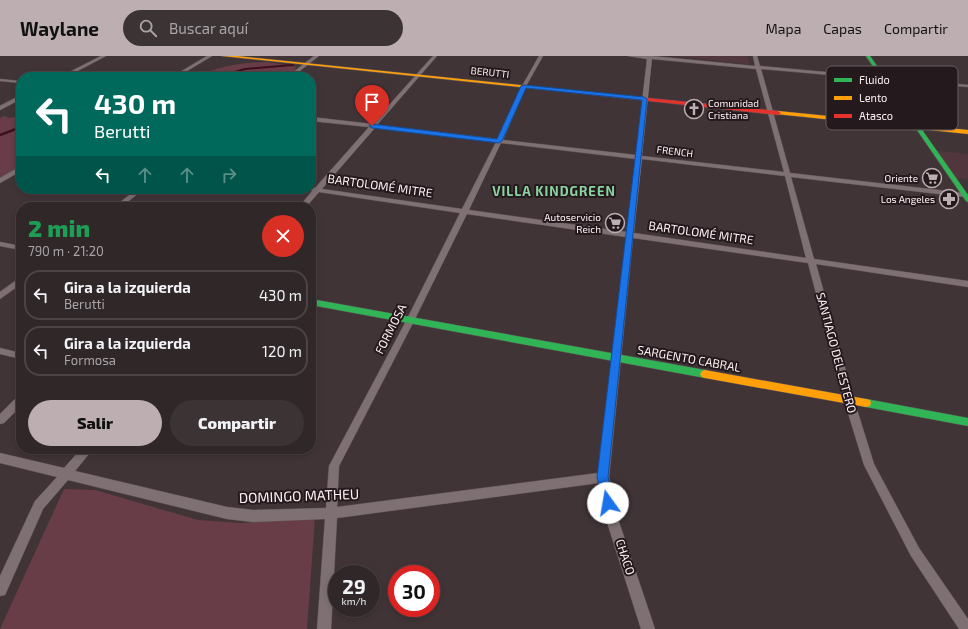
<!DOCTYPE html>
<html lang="es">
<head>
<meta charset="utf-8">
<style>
  :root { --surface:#302729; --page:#3c3335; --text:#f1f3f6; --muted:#a8a5a8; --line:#4b4446; --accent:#bcaeb1 }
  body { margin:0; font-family:"Exo 2",sans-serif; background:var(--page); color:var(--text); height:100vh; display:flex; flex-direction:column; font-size:15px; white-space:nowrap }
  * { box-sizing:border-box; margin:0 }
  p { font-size:13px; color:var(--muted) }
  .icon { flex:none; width:22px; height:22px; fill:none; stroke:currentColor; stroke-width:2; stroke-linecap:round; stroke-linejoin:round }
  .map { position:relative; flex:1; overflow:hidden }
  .sheet { position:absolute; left:16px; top:146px; width:300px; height:252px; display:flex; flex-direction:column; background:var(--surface); border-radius:16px; box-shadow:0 2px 6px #0003,0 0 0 1px var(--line) }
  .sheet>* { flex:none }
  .top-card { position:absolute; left:16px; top:16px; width:300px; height:122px; border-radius:16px; box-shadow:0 2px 6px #0003,0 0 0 1px var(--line); background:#00695c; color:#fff; overflow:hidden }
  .speed { position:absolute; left:328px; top:509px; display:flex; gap:8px; font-size:20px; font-weight:700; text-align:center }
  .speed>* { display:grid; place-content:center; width:52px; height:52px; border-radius:50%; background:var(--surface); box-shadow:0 2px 6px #0003,0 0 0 1px var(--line); line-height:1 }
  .speed small { font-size:10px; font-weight:400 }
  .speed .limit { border:6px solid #d22; background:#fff; color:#111 }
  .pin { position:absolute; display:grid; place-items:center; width:34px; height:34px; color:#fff; margin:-41px -17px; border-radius:50% 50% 50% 0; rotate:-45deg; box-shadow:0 0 4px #0007 }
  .pin .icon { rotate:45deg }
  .me { position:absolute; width:44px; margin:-22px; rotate:347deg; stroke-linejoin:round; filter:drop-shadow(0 0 3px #0008) }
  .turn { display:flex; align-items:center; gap:14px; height:84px; padding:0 12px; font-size:18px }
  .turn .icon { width:52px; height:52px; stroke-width:2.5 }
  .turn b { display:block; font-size:28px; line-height:34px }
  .lanes { display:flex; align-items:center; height:38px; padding:0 12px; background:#0003; justify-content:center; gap:20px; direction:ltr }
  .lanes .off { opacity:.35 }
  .round { display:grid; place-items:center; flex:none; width:42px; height:42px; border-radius:21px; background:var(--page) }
  .head { display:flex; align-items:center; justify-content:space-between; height:68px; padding:0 12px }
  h1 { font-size:24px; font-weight:800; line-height:30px; color:#1e9e55 }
  .primary-button { display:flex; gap:8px; margin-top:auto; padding:8px 12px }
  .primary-button a { flex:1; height:46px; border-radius:24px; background:var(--accent); color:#111; font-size:16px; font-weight:800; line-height:46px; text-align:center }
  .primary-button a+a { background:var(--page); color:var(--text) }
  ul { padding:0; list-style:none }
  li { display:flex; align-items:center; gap:12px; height:50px; margin:0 8px 6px; padding:0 4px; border:2px solid var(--line); border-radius:16px }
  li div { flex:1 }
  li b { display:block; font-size:15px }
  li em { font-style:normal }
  header { display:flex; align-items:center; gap:24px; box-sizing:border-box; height:56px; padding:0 20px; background:var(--accent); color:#111 }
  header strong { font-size:19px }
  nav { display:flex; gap:22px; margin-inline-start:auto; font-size:14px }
  .search { width:280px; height:36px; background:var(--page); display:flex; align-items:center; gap:10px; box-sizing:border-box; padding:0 14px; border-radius:22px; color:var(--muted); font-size:15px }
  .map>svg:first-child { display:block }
</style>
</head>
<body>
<header>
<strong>Waylane</strong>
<div class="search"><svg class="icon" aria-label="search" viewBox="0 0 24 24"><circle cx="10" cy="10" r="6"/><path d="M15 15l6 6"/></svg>Buscar aquí</div>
<nav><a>Mapa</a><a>Capas</a><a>Compartir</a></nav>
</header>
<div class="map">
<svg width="968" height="573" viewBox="0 0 968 573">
  <rect width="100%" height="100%" fill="#403437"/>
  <g fill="#51373d">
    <path d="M 674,0 L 747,0 L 750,7 L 748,8 Z"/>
    <path d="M 937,95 L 968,98 L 968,123 L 956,122 Z"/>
  </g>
  <g fill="#683d48">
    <path d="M 267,6 L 296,11 L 294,15 L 286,21 L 198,21 C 219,9 243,7 267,6 Z"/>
    <path d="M 924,58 L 951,60 L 959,70 L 933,67 L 930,66 Z"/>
    <path d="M 21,59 L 21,112 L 0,122 L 0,62 L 4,60 L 10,62 Z"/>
    <path d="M 64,433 L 95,434 L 198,464 L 242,467 L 315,461 L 307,573 L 0,573 Z"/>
  </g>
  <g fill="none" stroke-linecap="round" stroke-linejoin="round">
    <path stroke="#3f0f20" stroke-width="2" d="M 218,21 L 245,13 L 293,9"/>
    <path stroke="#3f0f20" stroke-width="2.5" d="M 0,79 L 21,71"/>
    <g stroke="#5e5356" stroke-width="1">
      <g id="street">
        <path d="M 101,0 L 106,0 L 66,21 L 60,21 Z"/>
        <path d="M 207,0 L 212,0 L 177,21 L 172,21 Z"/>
        <path d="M 314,0 L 319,0 L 292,21 L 287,21 Z"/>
        <path d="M 433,0 L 437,0 L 377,69 L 497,83 L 522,30 L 539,0 L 543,0 L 526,30 L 503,84 L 636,99 L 647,3 L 628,0 L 652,0 L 755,10 L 753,0 L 757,0 L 760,10 L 968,29 L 968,31 L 761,13 L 790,117 L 965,137 L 968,139 L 965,141 L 791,121 L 814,203 L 968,225 L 968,231 L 816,208 L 854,344 L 874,408 L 919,492 L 968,563 L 968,573 L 959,573 L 911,500 L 864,409 L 844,344 L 808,207 L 633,182 L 609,421 L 617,460 L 655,573 L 641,573 L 605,460 L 599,427 L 337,462 L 331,573 L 317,573 L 325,463 L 253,466 L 227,463 L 68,424 L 43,453 L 5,539 L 0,540 L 0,520 L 35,445 L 57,421 L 0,407 L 0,397 L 64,412 L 81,393 L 93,393 L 75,415 L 227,451 L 253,454 L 326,452 L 329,410 L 406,265 L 460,157 L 319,136 L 306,151 L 299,151 L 312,135 L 308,133 L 311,133 L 311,131 L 315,132 L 369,71 L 311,65 L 311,61 L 372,68 ZM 652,3 L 756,13 L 784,116 L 642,100 ZM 375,72 L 496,86 L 462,153 L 322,133 ZM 501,87 L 636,103 L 627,176 L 469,154 ZM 642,103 L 785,120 L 806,202 L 634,177 ZM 467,158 L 626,181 L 598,417 L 337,451 L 339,410 L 414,265 Z"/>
        <path d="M 0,23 L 21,25 L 21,27 L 0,25 Z"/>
        <path d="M 21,39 L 21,43 L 0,54 L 0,50 Z"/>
        <path d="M 21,110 L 21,115 L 0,127 L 0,122 Z"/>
        <path d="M 137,133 L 144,133 L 121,151 L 114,151 Z"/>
        <path d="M 0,186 L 21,190 L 21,194 L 0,190 Z"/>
        <path d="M 21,221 L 21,228 L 0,243 L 0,236 Z"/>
        <path d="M 0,292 L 21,297 L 21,303 L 0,298 Z"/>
        <path d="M 21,340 L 21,350 L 4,367 L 0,368 L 0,358 L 17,341 Z"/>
      </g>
    </g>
    <g stroke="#5e5356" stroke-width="1">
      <g id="fast">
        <path d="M 866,0 L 870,0 L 968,139 L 968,146 L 966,145 Z"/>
        <path d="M 311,243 L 705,314 L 708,315 L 710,318 L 708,321 L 705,322 L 311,249 Z"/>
        <path d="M 866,343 L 968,362 L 968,370 L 866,351 L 862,350 L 861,347 L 862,344 Z"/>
      </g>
    </g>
    <g stroke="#5e5356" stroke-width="1">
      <g id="slow">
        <path d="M 222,0 L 237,0 L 539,31 L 541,32 L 539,33 Z"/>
        <path d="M 778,55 L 968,74 L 968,78 L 776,58 L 775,57 Z"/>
        <path d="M 705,314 L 866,343 L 870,344 L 871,347 L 870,350 L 866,351 L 705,322 L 702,321 L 700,318 L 702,315 Z"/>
      </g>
    </g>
    <g stroke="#5e5356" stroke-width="1">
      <path id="jam" d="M 537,31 L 778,55 L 781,57 L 778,59 L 539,33 L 537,32 Z"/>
    </g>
    <use href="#street" fill="#7f7073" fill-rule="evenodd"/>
    <use href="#fast" fill="#30b455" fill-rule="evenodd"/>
    <use href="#slow" fill="#ff9f0a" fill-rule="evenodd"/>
    <use href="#jam" fill="#e5322d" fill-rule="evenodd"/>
  </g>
  <path fill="#1a73e8" stroke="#114b97" d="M 524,29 L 644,41 L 647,43 L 608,421 L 614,447 L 613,451 L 608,453 L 604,451 L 603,447 L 597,421 L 642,44 L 526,32 L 502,85 L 499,87 L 372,72 L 369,70 L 372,68 L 497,83 L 521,30 Z"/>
  <defs>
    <g id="church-ring" transform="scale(1)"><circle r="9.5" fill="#241a1d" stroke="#bcaeb1" stroke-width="1.5"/><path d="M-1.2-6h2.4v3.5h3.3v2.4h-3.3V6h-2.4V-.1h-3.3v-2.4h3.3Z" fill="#bcaeb1"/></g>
    <g id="supermarket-ring" transform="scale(1)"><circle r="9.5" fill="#241a1d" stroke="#bcaeb1" stroke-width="1.5"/><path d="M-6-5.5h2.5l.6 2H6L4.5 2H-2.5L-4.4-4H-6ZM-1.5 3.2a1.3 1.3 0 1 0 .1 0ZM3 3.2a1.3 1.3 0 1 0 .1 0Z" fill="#bcaeb1"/></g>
    <g id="pharmacy-ring" transform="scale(1)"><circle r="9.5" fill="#241a1d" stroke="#bcaeb1" stroke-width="1.5"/><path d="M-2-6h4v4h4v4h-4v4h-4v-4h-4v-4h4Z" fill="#bcaeb1"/></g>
  </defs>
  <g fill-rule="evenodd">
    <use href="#church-ring" x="694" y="53"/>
    <use href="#supermarket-ring" x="932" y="122"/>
    <use href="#pharmacy-ring" x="949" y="143"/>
    <use href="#supermarket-ring" x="615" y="167"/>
  </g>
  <g text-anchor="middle" stroke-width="4" stroke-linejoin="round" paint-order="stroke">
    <g font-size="10" fill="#fff0f3" stroke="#241a1d">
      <text transform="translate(490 16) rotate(6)" y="4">BERUTTI</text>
      <text transform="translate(675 95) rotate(7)" y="4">FRENCH</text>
    </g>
    <g font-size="10" fill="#fff0f3" stroke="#241a1d" text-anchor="end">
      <text x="708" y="51" text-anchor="start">Comunidad<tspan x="708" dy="12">Cristiana</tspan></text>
      <text x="918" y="126">Oriente</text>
      <text x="935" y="147">Los Angeles</text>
      <text x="601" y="165">Autoservicio<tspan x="601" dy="12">Reich</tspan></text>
    </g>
    <g font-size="12" fill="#fff0f3" stroke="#241a1d">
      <text transform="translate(380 130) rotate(8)" y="4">BARTOLOMÉ MITRE</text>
      <text transform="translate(701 177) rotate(8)" y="4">BARTOLOMÉ MITRE</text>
      <text transform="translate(391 273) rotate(-63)" y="4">FORMOSA</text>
      <text transform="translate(836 297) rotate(75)" y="4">SANTIAGO DEL ESTERO</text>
      <text transform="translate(689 303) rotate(10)" y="4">SARGENTO CABRAL</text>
      <text transform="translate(625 501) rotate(72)" y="4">CHACO</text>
    </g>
    <g font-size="13" font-weight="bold" letter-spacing="1" fill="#8bd2a0" stroke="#241a1d">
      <text x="554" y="140">VILLA KINDGREEN</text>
    </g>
    <g font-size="14" fill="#fff0f3" stroke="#241a1d">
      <text transform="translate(299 440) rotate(-2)" y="5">DOMINGO MATHEU</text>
    </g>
  </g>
  <rect x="826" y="10" width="132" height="64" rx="6" fill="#241a1d" stroke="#665a5d" stroke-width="1"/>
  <rect x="834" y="22" width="18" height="4" fill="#30b455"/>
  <rect x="834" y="40" width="18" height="4" fill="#ff9f0a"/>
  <rect x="834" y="58" width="18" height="4" fill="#e5322d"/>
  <g font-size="11" fill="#fff0f3">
    <text x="859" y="28">Fluido</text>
    <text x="859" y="46">Lento</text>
    <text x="859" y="64">Atasco</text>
  </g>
</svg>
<div class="speed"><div>29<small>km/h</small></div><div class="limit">30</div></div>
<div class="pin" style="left:372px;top:70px;background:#d93025"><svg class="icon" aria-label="arrive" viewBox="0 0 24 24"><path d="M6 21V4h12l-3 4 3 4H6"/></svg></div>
<svg class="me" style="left:608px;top:447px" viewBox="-20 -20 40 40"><circle r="19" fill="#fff"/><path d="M0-13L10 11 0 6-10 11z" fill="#1a73e8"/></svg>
<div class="top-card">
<div class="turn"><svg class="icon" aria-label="left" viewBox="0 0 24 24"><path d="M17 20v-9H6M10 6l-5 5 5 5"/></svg><div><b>430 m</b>Berutti</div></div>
<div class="lanes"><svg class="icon" aria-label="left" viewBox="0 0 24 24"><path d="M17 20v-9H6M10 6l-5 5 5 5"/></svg><svg class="icon off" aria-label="ahead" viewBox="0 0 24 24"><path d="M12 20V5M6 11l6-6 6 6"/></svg><svg class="icon off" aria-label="ahead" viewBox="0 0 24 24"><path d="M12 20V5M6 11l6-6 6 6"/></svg><svg class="icon off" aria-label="right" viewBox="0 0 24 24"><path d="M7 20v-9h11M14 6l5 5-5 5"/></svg></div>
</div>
<section class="sheet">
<div class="head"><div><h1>2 min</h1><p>790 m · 21:20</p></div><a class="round" style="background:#d93025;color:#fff"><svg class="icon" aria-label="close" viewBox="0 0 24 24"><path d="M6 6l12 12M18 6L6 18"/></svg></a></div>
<ul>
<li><svg class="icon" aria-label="left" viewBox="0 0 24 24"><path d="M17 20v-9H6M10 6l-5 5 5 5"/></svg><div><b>Gira a la izquierda</b><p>Berutti</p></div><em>430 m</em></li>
<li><svg class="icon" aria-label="left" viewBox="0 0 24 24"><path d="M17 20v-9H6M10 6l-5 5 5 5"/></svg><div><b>Gira a la izquierda</b><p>Formosa</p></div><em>120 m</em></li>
</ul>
<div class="primary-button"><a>Salir</a><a>Compartir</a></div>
</section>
</div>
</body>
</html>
